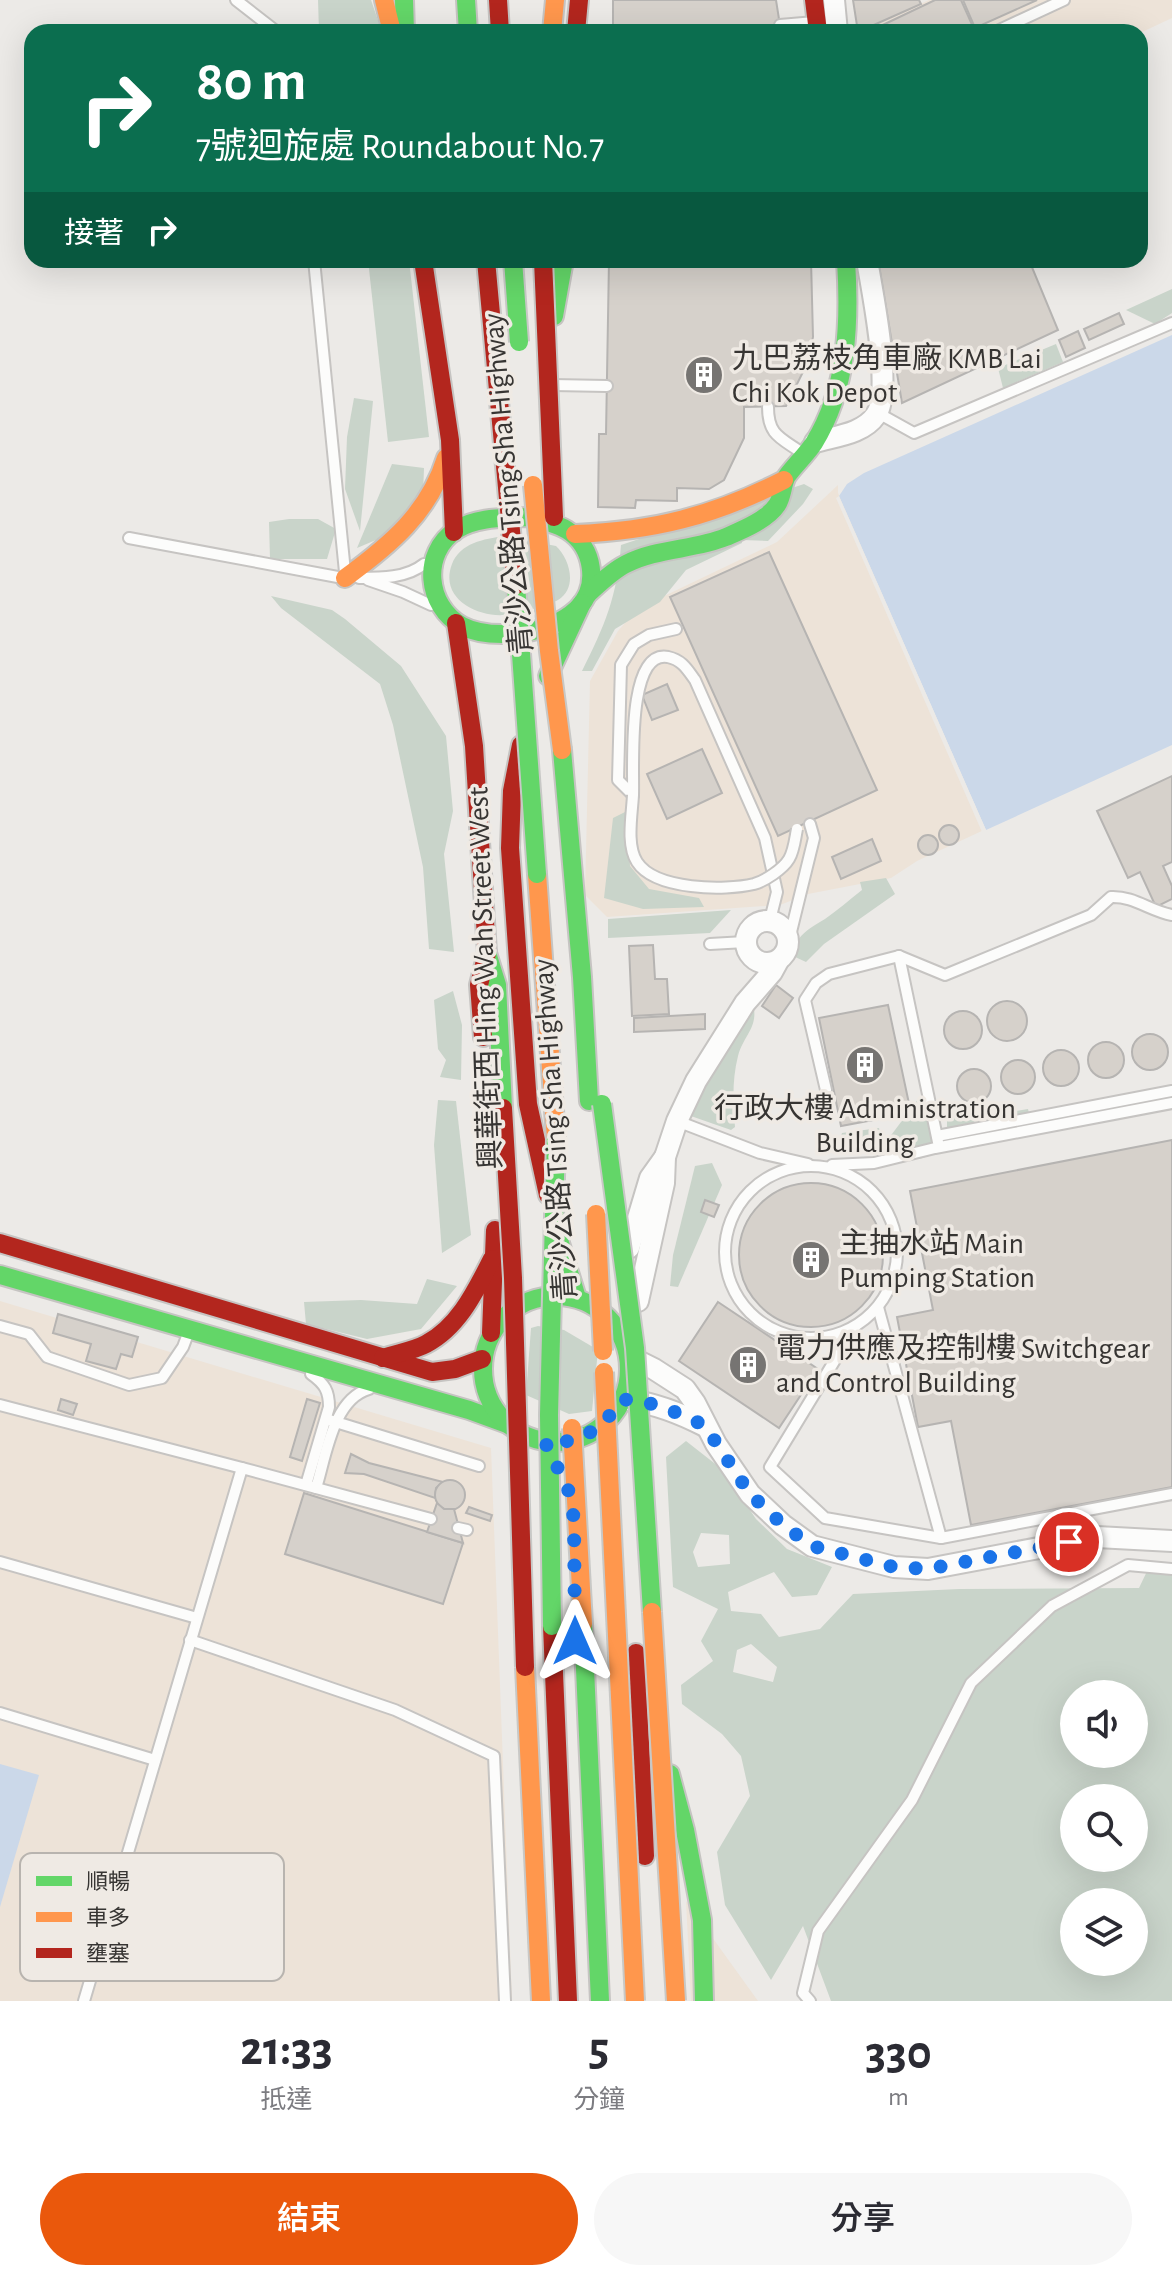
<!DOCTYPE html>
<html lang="zh-TW">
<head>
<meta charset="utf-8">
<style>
  :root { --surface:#fff; --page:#f7f7f7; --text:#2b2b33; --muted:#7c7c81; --accent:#ea580c }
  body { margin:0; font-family:"Alegreya Sans","Noto Sans TC",sans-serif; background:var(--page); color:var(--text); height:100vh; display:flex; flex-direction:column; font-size:30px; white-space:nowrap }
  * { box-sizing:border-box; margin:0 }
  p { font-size:26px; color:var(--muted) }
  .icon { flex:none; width:44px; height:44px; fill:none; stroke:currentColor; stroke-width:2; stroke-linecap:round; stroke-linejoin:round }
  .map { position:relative; height:2001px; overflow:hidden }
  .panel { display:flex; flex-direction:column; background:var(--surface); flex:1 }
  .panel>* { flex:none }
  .top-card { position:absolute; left:24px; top:24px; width:1124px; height:244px; border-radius:24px; box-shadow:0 8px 32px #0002; background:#0b6e4f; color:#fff; overflow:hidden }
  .fabs { position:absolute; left:1060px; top:1680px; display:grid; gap:16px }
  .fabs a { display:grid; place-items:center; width:88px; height:88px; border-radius:50%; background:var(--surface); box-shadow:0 8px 32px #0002; font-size:40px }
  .pin { position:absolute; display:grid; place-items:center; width:68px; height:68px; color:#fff; margin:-34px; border:4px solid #fff; border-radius:50%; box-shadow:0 2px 8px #0007 }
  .me { position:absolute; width:88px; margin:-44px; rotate:0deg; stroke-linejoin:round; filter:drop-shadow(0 0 6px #0008) }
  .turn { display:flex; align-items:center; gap:28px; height:168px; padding:0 40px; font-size:36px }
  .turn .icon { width:104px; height:104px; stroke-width:2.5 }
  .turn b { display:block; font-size:56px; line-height:68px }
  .then { display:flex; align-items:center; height:76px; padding:0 40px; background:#0003; gap:16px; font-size:30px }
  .eta { display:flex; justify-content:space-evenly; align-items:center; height:136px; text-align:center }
  .eta b { font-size:48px; font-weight:600; line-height:56px }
  .action { display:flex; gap:16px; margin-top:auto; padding:16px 40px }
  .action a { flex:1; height:92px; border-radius:48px; background:var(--accent); color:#fff; font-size:32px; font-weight:600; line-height:92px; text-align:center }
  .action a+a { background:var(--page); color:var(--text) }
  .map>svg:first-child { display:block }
</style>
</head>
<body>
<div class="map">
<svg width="1172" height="2001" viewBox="0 0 1172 2001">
  <rect width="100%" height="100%" fill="#eceae7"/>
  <g fill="#ede3d8">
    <path d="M 929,0 L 1172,0 L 1172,18 L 1140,33 L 860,32 Z"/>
    <path d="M 838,485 L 838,493 L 984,830 L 917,861 L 891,878 L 808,894 L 780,905 L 607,917 L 585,895 L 590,681 L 618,631 L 637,609 L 777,542 Z"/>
    <path d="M 0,1301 L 491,1448 L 512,2001 L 0,2001 Z"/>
    <path d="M 686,1901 L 758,2001 L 691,2001 Z"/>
  </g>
  <g fill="#c9d4ca" fill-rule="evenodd">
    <path d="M 318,0 L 371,0 L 382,32 L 319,32 Z"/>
    <path d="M 368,260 L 409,260 L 429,437 L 388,442 Z"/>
    <path d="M 1172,289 L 1172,313 L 1155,324 L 1126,310 Z"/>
    <path d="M 1056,344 L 1063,362 L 1003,388 L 998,368 Z"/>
    <path d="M 354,398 L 373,401 L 360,531 L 345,489 L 347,437 Z"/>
    <path d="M 392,464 L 424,468 L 423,495 L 383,537 L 357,548 Z"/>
    <path d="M 804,484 L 813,489 L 803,504 L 768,541 L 742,540 L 742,543 L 686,570 L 660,602 L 615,629 L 592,671 L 582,671 C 605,625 617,597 621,545 Z"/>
    <path d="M 289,519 L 318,519 L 336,529 L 327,559 L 270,559 L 269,522 Z"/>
    <path d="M 504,536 L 556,546 C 570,559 578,588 558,600 C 548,605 515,615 504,615 C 476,617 439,598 452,564 C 460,543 484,539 504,536 Z"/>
    <path d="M 271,596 L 332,610 L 345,619 L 401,666 L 446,736 L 453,811 L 444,854 L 454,952 L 429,949 L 423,867 L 393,725 L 380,684 L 281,608 Z"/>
    <path d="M 627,811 L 630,866 L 649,889 L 699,898 L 704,907 L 643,909 L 604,898 L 613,818 Z"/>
    <path d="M 886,878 L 895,894 L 824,944 L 806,962 L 793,956 C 795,935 809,929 825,919 C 838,910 849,900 862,890 L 860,882 Z"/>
    <path d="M 731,910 L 710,933 L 608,938 L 608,919 Z"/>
    <path d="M 453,991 L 462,1025 L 461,1080 L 440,1077 L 446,1060 L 438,1049 L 434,1000 Z"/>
    <path d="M 753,1003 C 759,1028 744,1034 738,1056 C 732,1080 733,1102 735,1127 L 731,1130 L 688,1115 Z"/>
    <path d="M 919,1098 L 938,1112 L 944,1151 L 919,1159 L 889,1138 Z"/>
    <path d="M 438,1100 L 456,1101 L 471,1235 L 442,1253 L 434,1145 Z"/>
    <path d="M 1028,1109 L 1031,1121 L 972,1146 L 947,1138 L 947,1120 L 953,1116 L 994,1115 Z"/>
    <path d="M 879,1128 L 886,1154 L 872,1154 L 838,1147 L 842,1133 Z"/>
    <path d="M 712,1163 L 722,1185 L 678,1287 L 670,1286 L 673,1255 L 695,1166 Z"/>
    <path d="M 427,1279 L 457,1286 L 421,1329 L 367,1339 L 306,1324 L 304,1302 L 361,1300 L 417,1304 Z"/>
    <path d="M 538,1326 L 564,1330 L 598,1350 L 592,1411 L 569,1414 L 526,1395 L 531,1328 Z"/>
    <path d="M 686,1441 L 723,1470 L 756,1519 L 787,1549 L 832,1567 L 817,1595 L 792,1597 L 774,1572 L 728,1592 L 731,1611 L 761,1614 L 779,1637 L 820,1629 L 853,1594 L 959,1589 L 1139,1588 L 1151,1563 L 1172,1567 L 1172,2001 L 831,2001 L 803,1926 L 771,1980 L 725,1905 L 717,1852 L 750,1796 L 741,1756 L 722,1734 L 682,1704 L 681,1685 L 713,1661 L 701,1641 L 718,1609 L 673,1587 L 666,1457 ZM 701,1533 L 729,1535 L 730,1564 L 698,1567 L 693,1552 ZM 751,1644 L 777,1667 L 773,1682 L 733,1672 L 737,1650 ZM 1074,1694 L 1134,1694 L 1134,1754 L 1074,1754 ZM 1074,1798 L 1134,1798 L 1134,1858 L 1074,1858 ZM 1074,1902 L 1134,1902 L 1134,1962 L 1074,1962 Z"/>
  </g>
  <g fill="#cbd8e9">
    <path d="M 1172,335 L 1172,745 L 986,830 L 839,496 L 847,484 L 864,473 Z"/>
    <path d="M 0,1764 L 39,1775 L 0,1907 Z"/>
  </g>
  <path fill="#eceae7" d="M 839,496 L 986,830 L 982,832 L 836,498 Z"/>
  <g fill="#d6d1cb" stroke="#b6b4b2" stroke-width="2">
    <path d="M 613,0 L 776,0 L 781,32 L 613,32 Z"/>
    <path d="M 853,0 L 919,0 L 921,4 L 858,32 Z"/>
    <path d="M 935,0 L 961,0 L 974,29 L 968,32 L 868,32 Z"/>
    <path d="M 963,0 L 1037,0 L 975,28 Z"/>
    <path d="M 609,260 L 811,260 L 813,337 L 807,364 L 786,406 L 744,407 L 744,438 L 724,480 L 709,489 L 677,488 L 677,501 L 636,500 L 635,508 L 598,507 L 599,434 L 606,434 Z"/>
    <path d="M 878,260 L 1029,260 L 1058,330 L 902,403 Z"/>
    <path d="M 1119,313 L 1124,324 L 1089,340 L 1084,329 Z"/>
    <path d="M 1078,331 L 1085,348 L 1066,357 L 1059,340 Z"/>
    <path d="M 769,552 L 877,790 L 778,836 L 670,597 Z"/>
    <path d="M 667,684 L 678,710 L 652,720 L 642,695 Z"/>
    <path d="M 702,749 L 722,793 L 667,819 L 647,774 Z"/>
    <path d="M 1172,776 L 1172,862 L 1163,866 L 1172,886 L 1172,899 L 1156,907 L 1140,872 L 1128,878 L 1097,811 Z"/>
    <circle cx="949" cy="835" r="10"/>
    <circle cx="928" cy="845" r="10"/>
    <path d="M 872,839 L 881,861 L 841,879 L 832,857 Z"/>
    <path d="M 653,945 L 655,979 L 667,979 L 669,1014 L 632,1016 L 629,946 Z"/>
    <path d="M 776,985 L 793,998 L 779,1018 L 762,1006 Z"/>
    <circle cx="1007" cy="1021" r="20"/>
    <path d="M 888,1005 L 911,1113 L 841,1126 L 819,1018 Z"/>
    <circle cx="963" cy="1030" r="19"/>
    <path d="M 705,1014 L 705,1029 L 634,1032 L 634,1018 Z"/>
    <circle cx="1150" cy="1052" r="18"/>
    <circle cx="1106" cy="1060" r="18"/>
    <circle cx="1061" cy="1068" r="18"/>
    <circle cx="1018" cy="1077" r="17"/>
    <circle cx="974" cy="1086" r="17"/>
    <path d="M 1172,1140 L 1172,1487 L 971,1525 L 951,1421 L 918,1427 L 897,1317 L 933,1310 L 910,1191 Z"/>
    <circle cx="811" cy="1255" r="72"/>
    <path d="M 705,1200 L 719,1205 L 714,1217 L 701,1212 Z"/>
    <path d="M 718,1302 L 818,1369 L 779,1428 L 679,1361 Z"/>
    <path d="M 58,1314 L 138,1337 L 132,1357 L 121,1354 L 116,1369 L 86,1361 L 91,1344 L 53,1333 Z"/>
    <path d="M 61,1399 L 77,1404 L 73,1415 L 58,1410 Z"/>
    <path d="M 307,1399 L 320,1403 L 302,1461 L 290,1457 Z"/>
    <path d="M 351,1454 L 369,1463 L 443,1482 L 436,1488 L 435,1498 L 364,1474 L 345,1473 Z"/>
    <circle cx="450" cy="1495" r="15"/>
    <path d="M 304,1493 L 463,1543 L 443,1604 L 285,1554 Z"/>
    <path d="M 437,1503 L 444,1509 L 454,1509 L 463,1543 L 427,1532 Z"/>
    <path d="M 469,1507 L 492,1515 L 490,1521 L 466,1513 Z"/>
  </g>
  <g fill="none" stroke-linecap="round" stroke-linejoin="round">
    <g stroke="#c6c4c2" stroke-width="14">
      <g id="lane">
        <path d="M 236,0 L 277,32"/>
        <path d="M 780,25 L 815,22"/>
        <path d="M 995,32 L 1064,0"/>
        <path d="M 314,260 L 345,572"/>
        <path d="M 553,385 L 607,386"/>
        <path d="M 768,407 C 768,437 782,438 805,455"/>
        <path d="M 878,413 L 914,433 L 1172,323"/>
        <path d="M 129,538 L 343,578"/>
        <path d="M 359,578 C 381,578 407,578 424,564"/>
        <path d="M 368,580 L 403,592 L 431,605"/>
        <path d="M 633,795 C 634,768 626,649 668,657 C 682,660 687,669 695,680 L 765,838 L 777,892 L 770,920"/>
        <path d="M 633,795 L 618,780 L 621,665 L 634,644 L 649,635 L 676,629"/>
        <path d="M 710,944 L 745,942"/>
        <path d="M 788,944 L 814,838 L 810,824"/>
        <path d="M 899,956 L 938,1142"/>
        <path d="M 826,1090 L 805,1000 L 816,983 L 829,974 L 899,956 L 945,975 L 1091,915 L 1111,897 C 1134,896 1150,911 1172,915"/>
        <path d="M 677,1121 L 760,1153 L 808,1164"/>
        <path d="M 937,1136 L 1172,1091"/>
        <path d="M 832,1165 L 874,1163 L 935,1148 L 1172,1103"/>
        <circle cx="811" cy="1252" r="86"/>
        <path d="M 878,1307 L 941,1538"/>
        <path d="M 0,1326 L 29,1334 L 47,1357 L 129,1385 L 162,1378 L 183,1347 L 189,1331"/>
        <path d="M 855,1327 L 770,1467 L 825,1518 L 941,1538 L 1172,1494"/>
        <path d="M 0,1405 L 242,1468"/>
        <path d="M 326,1419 L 479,1466"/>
        <path d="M 306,1485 L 329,1407 C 329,1391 325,1384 311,1374"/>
        <path d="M 316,1488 C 326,1456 333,1399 369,1389"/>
        <path d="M 458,1528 L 467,1530"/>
        <path d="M 0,1562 L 197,1618"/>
        <path d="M 190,1640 L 395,1710 L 494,1756 L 505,2001"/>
        <path d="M 0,1713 L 155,1760"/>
        <path d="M 84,2001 L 242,1468 L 431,1519"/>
        <path d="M 810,2001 L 803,1993 L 818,1931 L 912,1800 L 971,1683 L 1052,1606 L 1128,1565 L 1172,1569"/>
      </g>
    </g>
    <g stroke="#c6c4c2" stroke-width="24">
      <g id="street">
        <path d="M 834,0 L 837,32"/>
        <path d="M 815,442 C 836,436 863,434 876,415 C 893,391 872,291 867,260"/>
        <circle cx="767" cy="942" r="21"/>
        <path d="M 629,1248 L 650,1178 L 665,1157"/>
        <path d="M 638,1301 L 664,1183 L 665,1157 L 677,1121 L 696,1081 L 745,1003 L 772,972 L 778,961"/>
        <path d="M 632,1358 L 654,1369 L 685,1389 L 695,1403 L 716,1444 L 750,1494 L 783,1525 L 812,1546 L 894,1567 L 928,1569 L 1097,1537 L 1172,1541"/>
        <path d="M 629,1400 C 657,1404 680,1413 705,1426"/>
      </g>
    </g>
    <g stroke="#c6c4c2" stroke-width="22">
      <g id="fast">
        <path d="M 404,0 L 405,32"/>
        <path d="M 466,0 L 468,32"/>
        <path d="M 554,316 L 564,260"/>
        <path d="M 527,517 C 541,520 555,523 567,530 C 594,547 600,587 577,609 C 562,623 542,630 522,633 C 503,635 479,635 462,626 C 426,606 421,553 456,530 C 476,517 504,518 527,517 Z"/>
        <path d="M 588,594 C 600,583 612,571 626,564 C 657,548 694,550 726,537 C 742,530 767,520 777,505 C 783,496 782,485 787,476 C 795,465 806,455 814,443 C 848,388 850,322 846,260"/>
        <path d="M 548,676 L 582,603"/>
        <path d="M 562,750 L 582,977 L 589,1101"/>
        <path d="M 487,953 L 497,985 L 503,1108"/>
        <path d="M 559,1240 L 577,1298"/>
        <path d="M 0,1275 L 469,1410 L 510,1425"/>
        <circle cx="556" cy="1369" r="73"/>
        <path d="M 583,1624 L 600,2001"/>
        <path d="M 670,1774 L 685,1830 L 702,1920 L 704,2001"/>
      </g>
    </g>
    <g stroke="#c6c4c2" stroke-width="22">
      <g id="slow">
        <path d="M 384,0 L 392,32"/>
        <path d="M 552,32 L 555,0"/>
        <path d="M 575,534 C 653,531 714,516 784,480"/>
        <path d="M 345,578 C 390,545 429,513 446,458"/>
        <path d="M 537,874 L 556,1138"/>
      </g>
    </g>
    <g stroke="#c6c4c2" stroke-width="22">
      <g id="jam">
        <path d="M 498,0 L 500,32"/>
        <path d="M 814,0 L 818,32"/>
        <path d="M 576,32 L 579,0"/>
        <path d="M 423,260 L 450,440 L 454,532"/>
        <path d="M 456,623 L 474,746 L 487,953"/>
        <path d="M 521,745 L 512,791 L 510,848 L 528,1104 L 548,1195"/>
        <path d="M 483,1037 L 479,985 L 487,953"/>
        <path d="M 0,1243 L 432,1372 L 455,1369 L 482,1359"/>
        <path d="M 491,1333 L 495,1230"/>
        <path d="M 383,1358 C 397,1353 413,1351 426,1344 C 459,1327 476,1290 492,1259"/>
        <path d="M 552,1626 L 568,2001"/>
        <path d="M 636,1653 L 645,1856"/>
      </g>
    </g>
    <use href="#lane" stroke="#fcfcfb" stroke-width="10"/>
    <use href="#street" stroke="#fcfcfb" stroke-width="20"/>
    <use href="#fast" stroke="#63d668" stroke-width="18"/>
    <use href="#slow" stroke="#ff974d" stroke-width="18"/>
    <use href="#jam" stroke="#b3261e" stroke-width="18"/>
    <g stroke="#c6c4c2" stroke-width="14" stroke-linecap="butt">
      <path id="lane-bridge" d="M 633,795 C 632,815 626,845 637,862 C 655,890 725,891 754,884 C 765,881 783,869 789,859 C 794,851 795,839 797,829"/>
    </g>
    <g stroke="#c8c8c6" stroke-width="22" stroke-linecap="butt">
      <g id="fast-bridge">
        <path d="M 513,260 L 519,342"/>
        <path d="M 516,585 L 537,874"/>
        <path d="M 602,1104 L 635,1348 L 652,1612"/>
        <path d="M 552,1626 L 549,1415 L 556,1138"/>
      </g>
    </g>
    <g stroke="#c8c8c6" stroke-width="22" stroke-linecap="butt">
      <g id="slow-bridge">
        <path d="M 533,485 L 549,651 L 562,750"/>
        <path d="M 596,1214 L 603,1351"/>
        <path d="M 604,1372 L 635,2001"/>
        <path d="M 572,1428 L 583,1624"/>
        <path d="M 652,1612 L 676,2001"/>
        <path d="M 525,1667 L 541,2001"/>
      </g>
    </g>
    <g stroke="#c8c8c6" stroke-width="22" stroke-linecap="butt">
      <g id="jam-bridge">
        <path d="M 486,260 L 516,585"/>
        <path d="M 543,260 L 554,517"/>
        <path d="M 503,1108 L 513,1278 L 525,1667"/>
      </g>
    </g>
    <use href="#lane-bridge" stroke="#fcfcfb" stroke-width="10"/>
    <use href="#fast-bridge" stroke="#63d668" stroke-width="18"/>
    <use href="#slow-bridge" stroke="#ff974d" stroke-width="18"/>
    <use href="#jam-bridge" stroke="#b3261e" stroke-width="18"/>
  </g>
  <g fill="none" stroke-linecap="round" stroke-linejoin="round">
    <path stroke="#1a73e8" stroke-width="14" stroke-dasharray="0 25.2" d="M 575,1641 L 574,1519 L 568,1489 L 545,1442 C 581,1445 603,1428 622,1399 L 652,1404 L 683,1415 L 705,1426 L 750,1494 L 783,1525 L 812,1546 L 894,1567 L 928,1569 L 1069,1542"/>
  </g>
  <defs>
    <g id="building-disc" transform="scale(2)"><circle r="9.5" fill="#767472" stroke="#efeae4"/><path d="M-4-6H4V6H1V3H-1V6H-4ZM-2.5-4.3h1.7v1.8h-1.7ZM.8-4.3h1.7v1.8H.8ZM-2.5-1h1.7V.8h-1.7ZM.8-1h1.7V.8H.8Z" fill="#fff"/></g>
  </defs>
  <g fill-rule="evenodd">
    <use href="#building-disc" x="704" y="375"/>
    <use href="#building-disc" x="865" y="1065"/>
    <use href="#building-disc" x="811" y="1260"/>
    <use href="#building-disc" x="748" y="1365"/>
  </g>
  <g text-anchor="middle" stroke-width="7" stroke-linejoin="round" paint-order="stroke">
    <g font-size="30" fill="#373533" stroke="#efeae4" text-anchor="start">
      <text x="732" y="368">九巴荔枝角車廠 KMB Lai<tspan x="732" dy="34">Chi Kok Depot</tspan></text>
      <text x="865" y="1118" text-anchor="middle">行政大樓 Administration<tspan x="865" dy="34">Building</tspan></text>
      <text x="839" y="1253">主抽水站 Main<tspan x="839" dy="34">Pumping Station</tspan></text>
      <text x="776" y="1358">電力供應及控制樓 Switchgear<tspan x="776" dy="34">and Control Building</tspan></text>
    </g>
    <g font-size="30" fill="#373533" stroke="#efeae4">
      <text transform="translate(507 484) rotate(-95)" y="10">青沙公路 Tsing Sha Highway</text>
      <text transform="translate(484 978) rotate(-92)" y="10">興華街西 Hing Wah Street West</text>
      <text transform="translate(554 1130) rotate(-94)" y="10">青沙公路 Tsing Sha Highway</text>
    </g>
  </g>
  <rect x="20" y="1853" width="264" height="128" rx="12" fill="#efeae4" stroke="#b8b4af" stroke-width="2"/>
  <rect x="36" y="1876" width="36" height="10" fill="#63d668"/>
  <rect x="36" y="1912" width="36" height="10" fill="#ff974d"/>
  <rect x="36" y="1948" width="36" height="10" fill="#b3261e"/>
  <g font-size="22" fill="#373533">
    <text x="86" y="1889">順暢</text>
    <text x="86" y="1925">車多</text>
    <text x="86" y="1961">壅塞</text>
  </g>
</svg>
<div class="fabs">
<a><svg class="icon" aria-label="sound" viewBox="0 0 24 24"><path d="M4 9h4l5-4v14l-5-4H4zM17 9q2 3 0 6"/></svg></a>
<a><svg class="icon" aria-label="search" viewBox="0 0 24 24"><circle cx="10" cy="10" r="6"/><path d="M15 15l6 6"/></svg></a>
<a><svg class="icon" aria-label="layers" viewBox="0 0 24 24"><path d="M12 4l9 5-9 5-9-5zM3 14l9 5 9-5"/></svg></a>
</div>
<div class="pin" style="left:1069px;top:1542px;background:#d93025"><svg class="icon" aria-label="arrive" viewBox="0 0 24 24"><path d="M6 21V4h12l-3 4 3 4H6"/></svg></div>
<svg class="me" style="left:575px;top:1641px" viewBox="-20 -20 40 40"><path d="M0-17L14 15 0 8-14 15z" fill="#1a73e8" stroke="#fff" stroke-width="4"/></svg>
<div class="top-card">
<div class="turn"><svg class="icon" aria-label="right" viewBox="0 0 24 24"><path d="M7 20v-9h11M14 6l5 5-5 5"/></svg><div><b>80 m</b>7號迴旋處 Roundabout No.7</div></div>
<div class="then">接著<svg class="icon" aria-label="right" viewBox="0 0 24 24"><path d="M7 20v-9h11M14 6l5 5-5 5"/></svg></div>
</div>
</div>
<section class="panel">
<div class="eta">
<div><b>21:33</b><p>抵達</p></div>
<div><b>5</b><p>分鐘</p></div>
<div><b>330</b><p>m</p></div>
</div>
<div class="action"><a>結束</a><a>分享</a></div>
</section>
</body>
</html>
